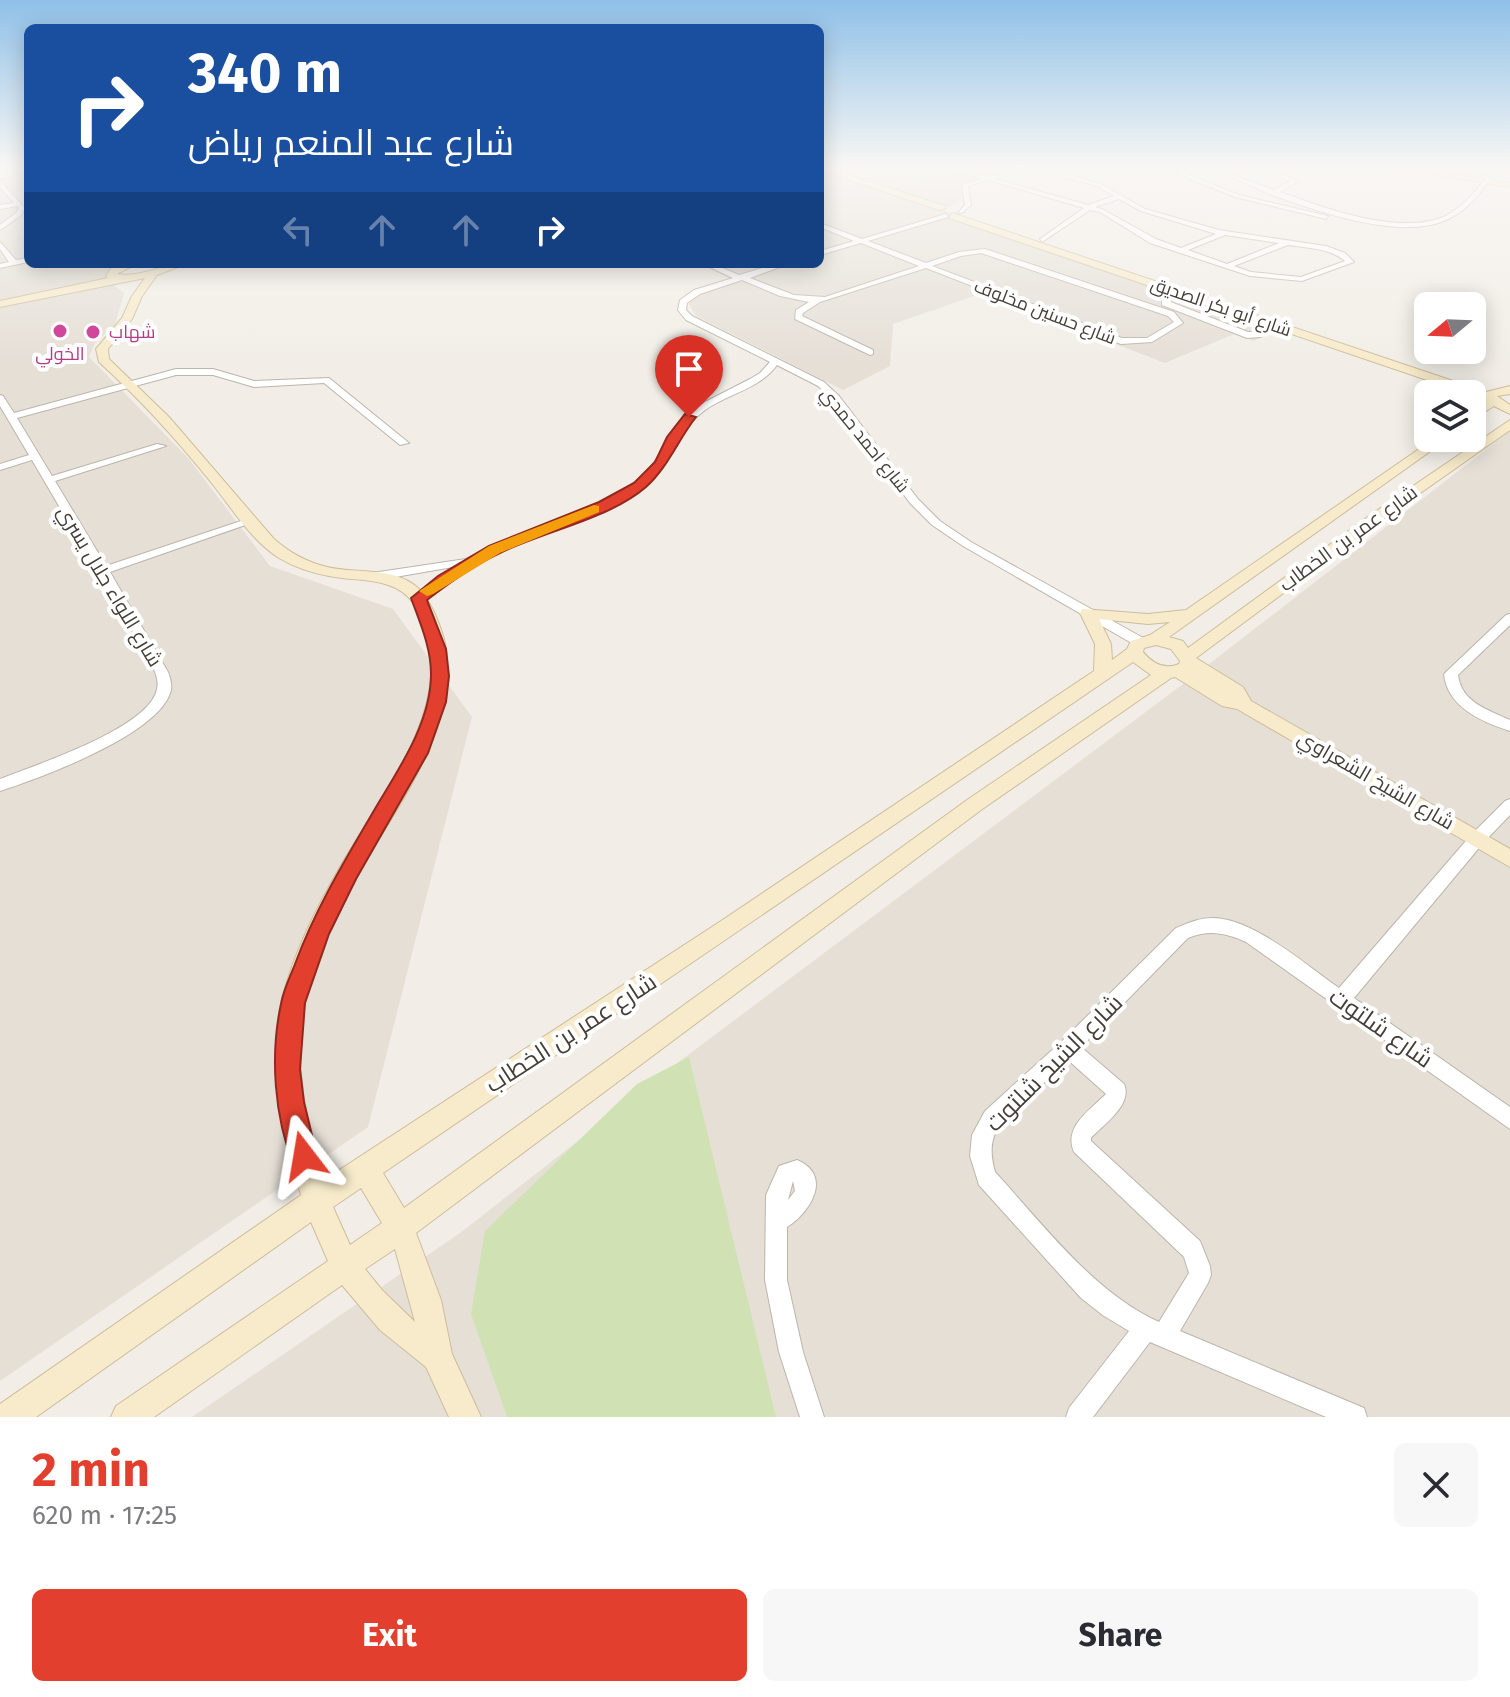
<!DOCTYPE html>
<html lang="en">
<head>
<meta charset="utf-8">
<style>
  :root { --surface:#fff; --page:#f7f7f7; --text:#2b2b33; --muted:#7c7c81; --accent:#e23f2e }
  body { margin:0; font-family:"Fira Sans",Cairo,sans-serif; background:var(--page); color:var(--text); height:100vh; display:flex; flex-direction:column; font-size:30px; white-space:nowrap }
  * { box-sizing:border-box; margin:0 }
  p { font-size:26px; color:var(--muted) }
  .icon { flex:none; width:44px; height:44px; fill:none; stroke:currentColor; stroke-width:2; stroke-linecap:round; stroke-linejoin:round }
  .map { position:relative; height:1417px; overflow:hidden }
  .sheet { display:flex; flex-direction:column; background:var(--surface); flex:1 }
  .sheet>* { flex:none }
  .guide { position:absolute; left:24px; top:24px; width:800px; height:244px; border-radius:12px; box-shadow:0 4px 20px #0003; background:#1a4fa0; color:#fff; overflow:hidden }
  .needle { width:52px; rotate:251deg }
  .buttons { position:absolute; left:1414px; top:292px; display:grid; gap:16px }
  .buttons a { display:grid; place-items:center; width:72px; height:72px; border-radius:12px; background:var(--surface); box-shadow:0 4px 20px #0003; font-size:40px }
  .pin { position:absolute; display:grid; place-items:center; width:68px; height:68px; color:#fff; margin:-82px -34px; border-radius:50% 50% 50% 0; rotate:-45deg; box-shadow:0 0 8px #0007 }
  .pin .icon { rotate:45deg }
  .me { position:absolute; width:88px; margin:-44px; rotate:346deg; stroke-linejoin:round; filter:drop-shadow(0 0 6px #0008) }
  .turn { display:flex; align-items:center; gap:28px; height:168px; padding:0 32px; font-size:36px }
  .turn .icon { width:104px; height:104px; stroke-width:2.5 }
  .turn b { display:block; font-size:56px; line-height:68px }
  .lanes { display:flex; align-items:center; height:76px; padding:0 32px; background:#0003; justify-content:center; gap:40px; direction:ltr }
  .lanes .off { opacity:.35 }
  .round { display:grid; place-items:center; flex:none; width:84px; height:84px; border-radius:12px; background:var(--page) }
  .headline { display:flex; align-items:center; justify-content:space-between; height:136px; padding:0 32px }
  h1 { font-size:48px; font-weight:700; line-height:60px; color:var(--accent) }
  .button { display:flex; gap:16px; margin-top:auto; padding:16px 32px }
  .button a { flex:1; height:92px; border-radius:12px; background:var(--accent); color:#fff; font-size:32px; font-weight:700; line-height:92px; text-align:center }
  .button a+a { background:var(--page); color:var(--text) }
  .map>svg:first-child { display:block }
</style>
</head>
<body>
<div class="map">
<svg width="1510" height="1417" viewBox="0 0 1510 1417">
  <rect width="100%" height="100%" fill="#f2eee7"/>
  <g fill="#e5dfd6">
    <path d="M 0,166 L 28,166 L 28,264 L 115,265 L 104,278 L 124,293 L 115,325 L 95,343 L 89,357 L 189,459 L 270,566 L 393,609 L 472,717 L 368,1127 L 0,1381 Z"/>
    <path d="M 820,166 L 1025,166 L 962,184 L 961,200 L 943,210 L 1284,325 L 1254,341 L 1234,334 L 1165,363 L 983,293 L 893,324 L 890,366 L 843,390 L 696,316 L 689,304 L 697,295 L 734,281 L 700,264 L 820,264 Z"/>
    <path d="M 1510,431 L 1510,1417 L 192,1417 L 460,1233 L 684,1058 L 1195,675 Z"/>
  </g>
  <g fill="#d0e2b4">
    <path d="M 869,166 L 912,166 L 948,172 L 928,183 L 860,170 Z"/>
    <path d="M 689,1057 L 776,1417 L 507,1417 L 471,1314 L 485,1231 L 637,1084 Z"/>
  </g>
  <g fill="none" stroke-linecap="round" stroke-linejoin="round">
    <g stroke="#bcb5ab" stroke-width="2">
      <g id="street">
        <path d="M 941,166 C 957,165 971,175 986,176 C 1003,178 1021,166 1038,166 L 1101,184 L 1145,209 L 1219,230 L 1326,246 L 1345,253 L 1354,262 L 1302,281 L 1250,276 L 1150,243 L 1100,212 L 1090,210 L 1042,242 L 1040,239 L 1084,208 L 988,180 L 968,186 L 971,205 L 962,213 L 958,213 L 965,205 L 962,185 L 981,179 ZM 1032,168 L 1097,186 L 1114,196 L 1088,205 L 995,179 ZM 1119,199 L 1141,211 L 1216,234 L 1181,248 L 1156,239 L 1104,210 L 1095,207 ZM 1225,235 L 1279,243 L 1227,264 L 1188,250 ZM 1288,245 C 1307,248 1330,248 1345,261 L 1301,277 L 1251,272 L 1234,266 Z"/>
        <path d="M 1199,166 L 1208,166 L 1274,190 L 1290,181 L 1254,166 L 1262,166 L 1298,181 L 1280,192 C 1325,208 1390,233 1438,219 C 1457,213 1474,194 1485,178 L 1483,175 L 1491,178 C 1480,195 1465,212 1446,220 C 1401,241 1316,211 1272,195 C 1256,189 1219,169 1203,169 C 1197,170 1190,172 1185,173 L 1239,195 L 1328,216 L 1326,219 L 1235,197 L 1175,173 Z"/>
        <path d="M 28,167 L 28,171 L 0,179 L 0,175 Z"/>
        <path d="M 0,181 L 25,208 L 21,215 L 0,230 L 0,225 L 16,213 L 19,208 L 17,206 L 0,209 L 0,205 L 14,203 L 0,187 Z"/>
        <path d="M 946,214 L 948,217 L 868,241 L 926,263 L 959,252 L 985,249 L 1174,312 L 1183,323 L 1152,342 L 1121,344 L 926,268 L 820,302 L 803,313 L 802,316 L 873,350 L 873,354 L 870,355 L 795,319 L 796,310 L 809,302 L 780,296 L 742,280 L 700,294 L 687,303 L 686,310 L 692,316 L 824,382 L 839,396 L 918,499 L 940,521 L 971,542 L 1145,639 L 1147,642 L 1145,645 L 1135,645 L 963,546 L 932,525 L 910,503 L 833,400 L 818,386 L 777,365 C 760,389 727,394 705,410 C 676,431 668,469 640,490 C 600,518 550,529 506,548 C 475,561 449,580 423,601 L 419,602 L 413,598 L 453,567 L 372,581 L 366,577 L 372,573 L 466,559 L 497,544 L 583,511 L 616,495 L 642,477 L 650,468 L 686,416 L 705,402 L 750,379 L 760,373 L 770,362 L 686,320 L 678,310 L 680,300 L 694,290 L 733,278 L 703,264 L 713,264 L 739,275 L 776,264 L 788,264 L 750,278 L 794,295 L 825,297 L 919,266 L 861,243 L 820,255 L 820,251 L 854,241 L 820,227 L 820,223 L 862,239 ZM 981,253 L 1168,316 L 1174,322 L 1147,338 L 1122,338 L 932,266 L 961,256 Z"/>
        <path d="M 0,242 L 16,260 L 28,258 L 28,262 L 0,268 L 0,264 L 9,262 L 0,249 Z"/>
        <path d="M 1162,301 L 1168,301 L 1248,332 L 1256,332 L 1276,323 L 1280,326 L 1260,337 L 1247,338 L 1162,305 Z"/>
        <path d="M 176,369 L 213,369 L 254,381 L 329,378 L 409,443 L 400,445 L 324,383 L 254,387 L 213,375 L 176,375 L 17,418 L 52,476 L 157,444 L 166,446 L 55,481 L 106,566 L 247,519 L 251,518 L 257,521 L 110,572 L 168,672 C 170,677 172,684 171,690 C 161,734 40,778 0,791 L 0,779 C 35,765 150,728 157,689 C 160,677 151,664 146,654 L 32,460 L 0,470 L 0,464 L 29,455 L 0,406 L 0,395 L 3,396 L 14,413 Z"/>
        <path d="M 1510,614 L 1510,625 L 1458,675 C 1461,702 1488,710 1510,720 L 1510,731 C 1482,722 1447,707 1444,674 L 1506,615 Z"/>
        <path d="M 1510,799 L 1510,815 L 1483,843 L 1354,998 L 1510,1107 L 1510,1129 L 1246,942 C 1226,933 1209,929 1188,938 L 1081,1047 L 1124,1084 C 1133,1105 1104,1124 1091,1138 L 1091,1141 L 1200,1241 L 1210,1266 L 1211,1275 L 1208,1283 L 1180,1331 L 1364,1408 L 1367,1417 L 1326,1417 L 1150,1342 L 1093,1417 L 1066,1417 L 1069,1408 L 1129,1331 L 1104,1316 L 1081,1298 L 979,1185 L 970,1156 L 972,1135 L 985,1111 L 1061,1042 L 1176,928 C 1188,923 1199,918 1213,918 C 1253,918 1307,966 1339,988 L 1471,835 L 1505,801 ZM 1068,1060 L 1106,1094 C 1090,1110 1063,1127 1074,1152 L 1184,1257 L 1189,1273 L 1159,1322 C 1094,1293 1043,1224 995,1172 C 990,1154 990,1141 999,1125 Z"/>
        <path d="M 797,1160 C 833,1175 811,1212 787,1227 L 787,1280 L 803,1352 L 824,1417 L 800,1417 L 779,1352 L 765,1280 L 766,1195 L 779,1166 ZM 793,1181 L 795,1191 L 788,1200 Z"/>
      </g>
    </g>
    <g stroke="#ccbd9c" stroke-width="2">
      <g id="secondary">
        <path d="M 820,166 L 945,206 L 946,208 L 939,210 L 820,170 Z"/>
        <path d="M 1383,166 L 1401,166 L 1510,183 L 1510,187 Z"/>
        <path d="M 952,213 L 1486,392 L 1510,386 L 1510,394 L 1497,396 L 1510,405 L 1510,414 L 1494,406 L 1472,420 L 1472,410 L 1486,400 L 949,218 Z"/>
        <path d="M 121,264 L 136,264 L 117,274 C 140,278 162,264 186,264 L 157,275 L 142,296 L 132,319 L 108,349 L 109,359 L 169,417 L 274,539 C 290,553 307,562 327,567 C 356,574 397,566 420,590 C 432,604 439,622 444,639 C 464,724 395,807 356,878 C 334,917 315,957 305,1001 C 292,1061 306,1123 324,1180 L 721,921 L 1094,671 L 1095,644 L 1080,613 L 1082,609 L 1148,614 L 1186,610 L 1435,438 L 1449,438 L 1169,637 L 1183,641 L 1188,648 L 1369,516 L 1510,420 L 1510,430 L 1379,522 L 1196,658 L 1243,687 L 1251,701 L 1510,849 L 1510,867 L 1237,709 L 1222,706 L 1175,677 L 1171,678 L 981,810 L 416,1233 L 441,1300 L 452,1354 L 481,1417 L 449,1417 L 426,1367 L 380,1330 L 342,1285 L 154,1417 L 111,1417 L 116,1406 L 328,1261 L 311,1222 L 36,1417 L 0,1417 L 0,1404 L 301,1195 C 282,1133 266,1064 282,999 C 294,952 316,909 340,867 C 382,794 470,690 413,603 C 395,576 357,582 329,576 C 312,573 294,567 279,558 C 251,540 234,511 214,486 C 179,442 141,400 99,362 L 96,349 L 122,318 L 132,296 L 145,278 L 0,307 L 0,301 L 108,278 L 106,276 L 112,267 ZM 1099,619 L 1148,624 L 1170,622 L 1150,635 L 1131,641 L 1127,649 L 1112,660 L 1111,644 ZM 1156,645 L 1171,649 L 1180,661 L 1179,664 C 1165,670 1153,664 1143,652 L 1144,648 ZM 1133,662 L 1151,675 L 967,800 L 404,1208 L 383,1173 ZM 361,1188 L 382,1223 L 350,1245 L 333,1207 ZM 395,1249 L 415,1322 L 382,1290 L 365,1269 Z"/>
      </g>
    </g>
    <use href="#street" fill="#fff" fill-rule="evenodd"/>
    <use href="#secondary" fill="#f8ebcb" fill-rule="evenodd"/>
  </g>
  <linearGradient id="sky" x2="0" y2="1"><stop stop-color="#8fc0e8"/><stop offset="0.46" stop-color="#f9f7f4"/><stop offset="1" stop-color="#f9f7f4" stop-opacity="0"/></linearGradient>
  <rect width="1510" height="364" fill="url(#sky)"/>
  <path fill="#e23f2e" stroke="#93291e" stroke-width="2" d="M 685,414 L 696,417 C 678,440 668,467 646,487 C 609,519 544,531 500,553 C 474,565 450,582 427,600 L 446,649 L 449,676 L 446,702 L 428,753 L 356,879 L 329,934 L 305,1003 L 300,1069 L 304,1102 L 317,1156 L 313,1166 L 304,1170 L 294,1166 C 274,1117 270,1055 281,1004 C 283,991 290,977 295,964 C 316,907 348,855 379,802 C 402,764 431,720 431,674 C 431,647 420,623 411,598 L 438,576 L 489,546 L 599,502 L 634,483 L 655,462 L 667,437 Z"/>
  <path fill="#f59e0b" d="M 594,505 L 599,506 L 599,512 L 500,553 L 433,594 L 427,596 L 419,591 L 489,546 Z"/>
  <g fill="#d1479c" stroke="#fff" stroke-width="3">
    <circle cx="60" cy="331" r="8"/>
    <circle cx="93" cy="332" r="8"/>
  </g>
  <g text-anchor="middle" stroke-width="8" stroke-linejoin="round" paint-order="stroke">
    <g font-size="18" fill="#443e37" stroke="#fff">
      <text transform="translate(1221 307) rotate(19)" y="6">شارع أبو بكر الصديق</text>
      <text transform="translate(1045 312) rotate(21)" y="6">شارع حسنين مخلوف</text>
      <text transform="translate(865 440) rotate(51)" y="6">شارع احمد حمدي</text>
    </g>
    <g font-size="18" fill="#b23c85" stroke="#fff" text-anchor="start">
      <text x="109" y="338">شهاب</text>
      <text x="60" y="360" text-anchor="middle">الخولي</text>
    </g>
    <g font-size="20" fill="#443e37" stroke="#fff">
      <text transform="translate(1348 538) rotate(-36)" y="7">شارع عمر بن الخطاب</text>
      <text transform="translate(110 586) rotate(59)" y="7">شارع اللواء جلال يسري</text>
      <text transform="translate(1376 780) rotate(30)" y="7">شارع الشيخ الشعراوي</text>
    </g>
    <g font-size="24" fill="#443e37" stroke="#fff">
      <text transform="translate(1381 1028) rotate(35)" y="8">شارع شلتوت</text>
      <text transform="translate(571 1033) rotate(-33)" y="8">شارع عمر بن الخطاب</text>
      <text transform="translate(1054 1063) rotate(-45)" y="8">شارع الشيخ شلتوت</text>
    </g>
  </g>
</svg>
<div class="buttons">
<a><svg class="needle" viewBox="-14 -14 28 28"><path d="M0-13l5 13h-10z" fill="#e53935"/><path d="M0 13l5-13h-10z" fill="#7c7c81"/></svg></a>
<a><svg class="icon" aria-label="layers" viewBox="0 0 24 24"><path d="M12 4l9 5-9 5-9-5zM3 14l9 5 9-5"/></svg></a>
</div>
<div class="pin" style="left:689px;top:417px;background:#d93025"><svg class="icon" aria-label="arrive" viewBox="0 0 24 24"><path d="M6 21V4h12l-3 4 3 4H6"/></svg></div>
<svg class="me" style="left:304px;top:1156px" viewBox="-20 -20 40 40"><path d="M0-17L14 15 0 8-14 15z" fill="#e23f2e" stroke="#fff" stroke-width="4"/></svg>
<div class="guide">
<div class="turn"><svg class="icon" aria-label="right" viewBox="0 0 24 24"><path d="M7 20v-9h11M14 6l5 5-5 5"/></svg><div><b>340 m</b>شارع عبد المنعم رياض</div></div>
<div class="lanes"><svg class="icon off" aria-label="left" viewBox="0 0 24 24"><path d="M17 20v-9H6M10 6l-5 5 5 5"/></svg><svg class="icon off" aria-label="ahead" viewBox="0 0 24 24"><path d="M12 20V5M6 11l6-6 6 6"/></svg><svg class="icon off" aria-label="ahead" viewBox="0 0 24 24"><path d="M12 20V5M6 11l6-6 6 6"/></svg><svg class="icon" aria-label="right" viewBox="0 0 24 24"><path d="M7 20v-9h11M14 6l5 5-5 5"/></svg></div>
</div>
</div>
<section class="sheet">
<div class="headline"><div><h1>2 min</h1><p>620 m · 17:25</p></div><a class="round"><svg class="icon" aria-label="close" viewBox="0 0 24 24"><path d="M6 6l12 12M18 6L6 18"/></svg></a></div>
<div class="button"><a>Exit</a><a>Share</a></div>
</section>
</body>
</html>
